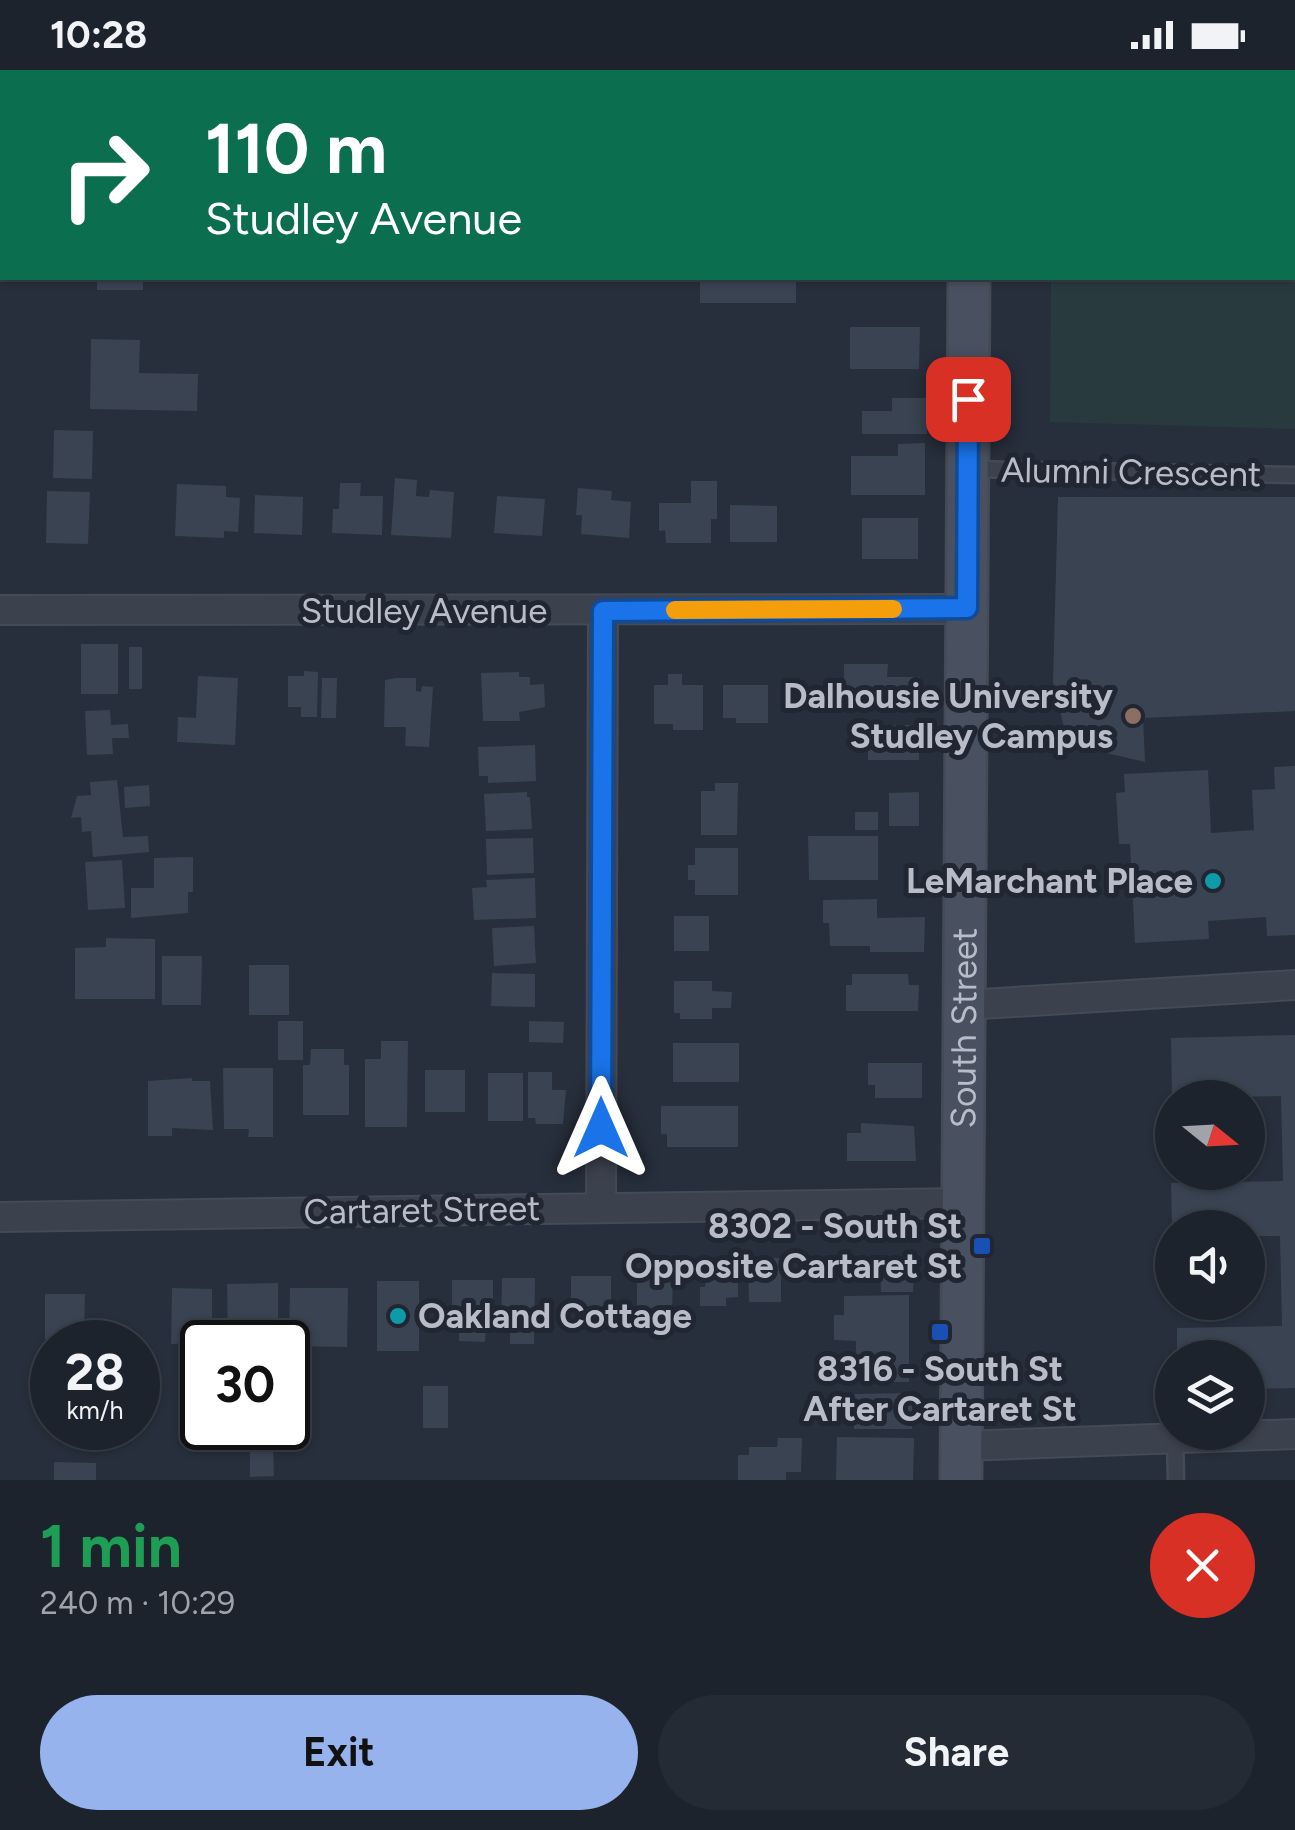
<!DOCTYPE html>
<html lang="en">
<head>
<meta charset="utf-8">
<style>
  :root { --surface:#1d232d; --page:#252b35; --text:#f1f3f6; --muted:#a0a4aa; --line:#3b4049; --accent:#96b3ed }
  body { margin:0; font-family:Figtree,sans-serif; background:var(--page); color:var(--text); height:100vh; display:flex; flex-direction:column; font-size:38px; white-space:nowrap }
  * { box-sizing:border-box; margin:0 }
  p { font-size:32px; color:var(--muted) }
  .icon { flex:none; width:55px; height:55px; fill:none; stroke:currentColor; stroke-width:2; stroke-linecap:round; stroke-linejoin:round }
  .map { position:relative; height:1410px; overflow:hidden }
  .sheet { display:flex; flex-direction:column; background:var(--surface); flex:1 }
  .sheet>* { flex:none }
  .guide { position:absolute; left:0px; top:0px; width:1295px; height:210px; box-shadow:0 2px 8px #0004,0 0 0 2px var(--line); background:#0b6e4f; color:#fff; overflow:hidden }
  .needle { width:65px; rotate:108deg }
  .tools { position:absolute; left:1155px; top:1010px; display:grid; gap:20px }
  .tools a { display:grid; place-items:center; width:110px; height:110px; border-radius:50%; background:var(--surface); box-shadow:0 2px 8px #0004,0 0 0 2px var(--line); font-size:50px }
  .speed { position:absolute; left:30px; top:1250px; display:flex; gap:20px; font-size:50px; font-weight:700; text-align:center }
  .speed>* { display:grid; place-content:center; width:130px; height:130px; border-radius:50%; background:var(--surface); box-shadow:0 2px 8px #0004,0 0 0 2px var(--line); line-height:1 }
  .speed small { font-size:25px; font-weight:400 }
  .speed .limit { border:5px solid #111; border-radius:15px; background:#fff; color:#111 }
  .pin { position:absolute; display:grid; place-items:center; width:85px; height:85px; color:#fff; margin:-42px; border-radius:20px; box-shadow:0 5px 15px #0006 }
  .me { position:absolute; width:110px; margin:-55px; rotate:0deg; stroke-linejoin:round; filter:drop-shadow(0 0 8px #0008) }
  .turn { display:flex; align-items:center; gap:35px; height:210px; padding:0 40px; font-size:45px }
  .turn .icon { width:130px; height:130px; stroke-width:2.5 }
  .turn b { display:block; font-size:70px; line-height:85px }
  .round { display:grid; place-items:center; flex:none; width:105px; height:105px; border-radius:52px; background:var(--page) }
  .summary { display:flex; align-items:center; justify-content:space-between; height:170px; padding:0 40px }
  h1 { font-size:60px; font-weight:700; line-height:75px; color:#1e9e55 }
  .button { display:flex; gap:20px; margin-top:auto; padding:20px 40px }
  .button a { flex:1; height:115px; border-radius:60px; background:var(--accent); color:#111; font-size:40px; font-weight:700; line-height:115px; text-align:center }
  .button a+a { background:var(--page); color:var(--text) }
  .status { display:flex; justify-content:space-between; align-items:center; height:70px; padding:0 50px; background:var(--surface); direction:ltr }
  .status svg { height:28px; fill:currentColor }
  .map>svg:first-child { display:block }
</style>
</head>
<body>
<div class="status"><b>10:28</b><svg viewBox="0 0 49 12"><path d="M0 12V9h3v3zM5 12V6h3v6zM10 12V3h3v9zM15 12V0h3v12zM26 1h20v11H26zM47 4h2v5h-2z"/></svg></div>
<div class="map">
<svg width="1295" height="1410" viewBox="0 0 1295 1410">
  <rect width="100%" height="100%" fill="#272f3c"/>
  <path fill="#293a3e" d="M 1054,0 L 1295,0 L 1295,359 L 1050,352 L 1051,208 L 1292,208 L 1292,2 L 1054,2 Z"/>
  <g fill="#3a4352">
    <rect x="97" y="208" width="46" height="12"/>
    <rect x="700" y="208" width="96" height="25"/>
    <path d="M 850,257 L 920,257 L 919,299 L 850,299 Z"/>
    <path d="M 91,269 L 140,270 L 139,303 L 198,304 L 197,341 L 90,339 Z"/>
    <path d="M 892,328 L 927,328 L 927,364 L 862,364 L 862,341 L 892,341 Z"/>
    <path d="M 54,360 L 93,361 L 92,409 L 53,408 Z"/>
    <path d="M 925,373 L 925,425 L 851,425 L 851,386 L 898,386 L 898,374 Z"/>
    <path d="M 395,408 L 417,410 L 416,426 L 429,427 L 430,420 L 454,422 L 451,468 L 391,465 Z"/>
    <path d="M 691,411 L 717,411 L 717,449 L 711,449 L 711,473 L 666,473 L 665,460 L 659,461 L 659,433 L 691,433 Z"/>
    <path d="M 340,413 L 361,413 L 360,426 L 383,426 L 382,465 L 332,463 L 333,439 L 339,439 Z"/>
    <path d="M 177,414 L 226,416 L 226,427 L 240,428 L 238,462 L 224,461 L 224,468 L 175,466 Z"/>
    <path d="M 578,418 L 612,421 L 611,430 L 631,432 L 629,468 L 581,464 L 582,445 L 576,445 Z"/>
    <path d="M 47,421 L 90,422 L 88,474 L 46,473 Z"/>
    <path d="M 255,425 L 303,427 L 302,465 L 254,463 Z"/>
    <path d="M 497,426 L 545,429 L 542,466 L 494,463 Z"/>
    <path d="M 1058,427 L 1295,427 L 1295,641 L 1143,648 L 1145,692 L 1068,674 L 1053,612 Z"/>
    <path d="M 730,435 L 777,436 L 777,472 L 730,472 Z"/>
    <rect x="862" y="448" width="56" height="41"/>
    <rect x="81" y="574" width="37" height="50"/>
    <rect x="129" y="577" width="13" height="42"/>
    <path d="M 844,594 L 888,594 L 887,607 L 920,607 L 920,636 L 867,636 L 867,627 L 844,627 Z"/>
    <path d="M 304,601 L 318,602 L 317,647 L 301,647 L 301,637 L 288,637 L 288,606 L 304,606 Z"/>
    <path d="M 519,602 L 519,607 L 530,607 L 530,615 L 544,614 L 545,637 L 519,642 L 520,651 L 483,651 L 481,603 Z"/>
    <path d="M 668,604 L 682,604 L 682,615 L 703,615 L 703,660 L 673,660 L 673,654 L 654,654 L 654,615 L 668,615 Z"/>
    <path d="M 198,606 L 238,608 L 235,675 L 177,672 L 178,647 L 196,648 Z"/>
    <path d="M 322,608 L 337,608 L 336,648 L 321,648 Z"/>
    <path d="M 396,608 L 416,608 L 416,621 L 421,622 L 422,616 L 433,617 L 429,677 L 405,676 L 406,657 L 384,657 L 385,610 Z"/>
    <path d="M 723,615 L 768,615 L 768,653 L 736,653 L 736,648 L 723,648 Z"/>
    <path d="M 110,640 L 111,655 L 128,654 L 129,668 L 112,668 L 113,684 L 87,685 L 85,641 Z"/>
    <rect x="868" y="655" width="51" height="35"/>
    <path d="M 535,675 L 536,711 L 488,713 L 488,706 L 479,706 L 478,677 Z"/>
    <path d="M 1295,696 L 1295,865 L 1267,866 L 1266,847 L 1208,851 L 1209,869 L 1135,873 L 1130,774 L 1119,774 L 1116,723 L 1125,722 L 1124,704 L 1208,700 L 1211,763 L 1254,760 L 1252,720 L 1275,719 L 1274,697 Z"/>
    <path d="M 117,710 L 123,767 L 148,766 L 149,782 L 93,787 L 91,761 L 82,762 L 81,747 L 71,748 L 77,726 L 91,725 L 90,712 Z"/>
    <path d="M 715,713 L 738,713 L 737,765 L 701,765 L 701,721 L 715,721 Z"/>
    <path d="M 149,715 L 150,736 L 125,738 L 124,717 Z"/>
    <path d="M 527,722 L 527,727 L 530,727 L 532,759 L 486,761 L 484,724 Z"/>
    <path d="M 919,722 L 919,756 L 889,756 L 889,723 Z"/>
    <rect x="855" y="742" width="23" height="18"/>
    <path d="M 808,766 L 878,766 L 878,810 L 809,810 Z"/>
    <path d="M 533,768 L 534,803 L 487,805 L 486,769 Z"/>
    <path d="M 695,778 L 738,778 L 738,825 L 695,825 L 695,810 L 688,810 L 688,795 L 695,795 Z"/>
    <path d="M 193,787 L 193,822 L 188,822 L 188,843 L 131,848 L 131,818 L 154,818 L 154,788 Z"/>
    <path d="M 122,790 L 125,838 L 88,840 L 85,792 Z"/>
    <path d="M 535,808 L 536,848 L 474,850 L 472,818 L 487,817 L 486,810 Z"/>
    <path d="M 877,829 L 877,848 L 925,847 L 924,882 L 870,882 L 870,876 L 830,876 L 829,853 L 823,853 L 823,830 Z"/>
    <rect x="674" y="846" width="35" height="35"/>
    <path d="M 534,856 L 536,893 L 494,896 L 492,858 Z"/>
    <path d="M 106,868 L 155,869 L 155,929 L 75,929 L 75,878 L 106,877 Z"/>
    <path d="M 162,886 L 202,886 L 201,935 L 162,935 Z"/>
    <rect x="249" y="895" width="40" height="50"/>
    <path d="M 492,903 L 535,904 L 535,937 L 491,936 Z"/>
    <path d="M 852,904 L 908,904 L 909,915 L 919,915 L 918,941 L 846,941 L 846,915 L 852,915 Z"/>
    <path d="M 674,911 L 712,911 L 712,921 L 732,922 L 731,938 L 712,938 L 712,949 L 680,949 L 680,943 L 674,943 Z"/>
    <rect x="278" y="951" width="25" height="39"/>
    <path d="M 529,951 L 564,952 L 563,973 L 529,972 Z"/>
    <path d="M 1295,965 L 1295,1318 L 1248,1319 L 1248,1288 L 1177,1288 L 1177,1258 L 1282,1256 L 1280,1166 L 1248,1166 L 1248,1158 L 1172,1158 L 1171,1113 L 1283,1111 L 1281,1026 L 1172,1028 L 1171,968 Z"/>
    <path d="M 381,971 L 408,971 L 407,1057 L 365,1057 L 365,989 L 381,989 Z"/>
    <rect x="673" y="973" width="66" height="39"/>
    <path d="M 311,979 L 344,979 L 344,995 L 349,995 L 349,1045 L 303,1045 L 303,995 L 310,995 Z"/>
    <path d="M 868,993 L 922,993 L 922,1028 L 875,1028 L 875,1015 L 868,1015 Z"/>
    <path d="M 223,998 L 273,998 L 273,1067 L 248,1067 L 249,1059 L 224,1059 Z"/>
    <rect x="425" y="1000" width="40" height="42"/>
    <path d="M 528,1002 L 552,1002 L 552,1020 L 566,1020 L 563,1054 L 536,1054 L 535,1048 L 528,1048 Z"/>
    <rect x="488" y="1003" width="35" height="48"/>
    <path d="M 192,1008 L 192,1011 L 210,1011 L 213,1060 L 172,1058 L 172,1066 L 148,1066 L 148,1011 Z"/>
    <path d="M 661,1036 L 738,1036 L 738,1077 L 667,1077 L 667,1064 L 661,1064 Z"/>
    <path d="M 861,1053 L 914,1056 L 916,1091 L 847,1091 L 847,1063 L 861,1063 Z"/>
    <path d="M 880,1187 L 914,1187 L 913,1222 L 881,1222 Z"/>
    <path d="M 781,1188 L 781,1232 L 749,1232 L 748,1189 Z"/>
    <path d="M 705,1190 L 738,1190 L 738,1227 L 726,1228 L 726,1236 L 700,1236 L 700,1217 L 705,1217 Z"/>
    <path d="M 637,1199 L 673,1199 L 672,1245 L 667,1246 L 667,1261 L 637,1261 Z"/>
    <path d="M 571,1206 L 611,1206 L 611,1246 L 586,1247 L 586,1242 L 571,1242 Z"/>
    <path d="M 502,1208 L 535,1208 L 534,1274 L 510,1274 L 510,1260 L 501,1260 Z"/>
    <path d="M 452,1210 L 493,1210 L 493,1256 L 486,1256 L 485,1272 L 459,1271 L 459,1248 L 452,1248 Z"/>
    <rect x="377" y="1211" width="42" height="70"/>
    <path d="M 278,1213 L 278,1272 L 228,1272 L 227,1214 Z"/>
    <path d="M 172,1218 L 212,1219 L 212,1272 L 171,1274 Z"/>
    <path d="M 290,1218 L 348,1218 L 347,1277 L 289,1276 Z"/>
    <path d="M 45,1224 L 85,1224 L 84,1269 L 45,1269 Z"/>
    <path d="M 909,1225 L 909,1312 L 876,1312 L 876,1307 L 856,1307 L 856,1271 L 834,1270 L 834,1245 L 844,1245 L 844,1226 Z"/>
    <rect x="48" y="1287" width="4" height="58"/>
    <rect x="138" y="1287" width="11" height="59"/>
    <rect x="423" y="1316" width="25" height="42"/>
    <path d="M 912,1323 L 912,1359 L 854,1359 L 854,1324 Z"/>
    <path d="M 239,1358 L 279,1358 L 279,1371 L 273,1371 L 274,1406 L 250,1407 L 250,1372 L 239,1372 Z"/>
    <path d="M 837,1367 L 914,1368 L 913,1410 L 836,1410 Z"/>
    <path d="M 778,1368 L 802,1368 L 801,1402 L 786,1402 L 786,1410 L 738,1410 L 738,1385 L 749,1385 L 749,1377 L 777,1377 Z"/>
    <path d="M 54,1392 L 96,1393 L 96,1410 L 54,1410 Z"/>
  </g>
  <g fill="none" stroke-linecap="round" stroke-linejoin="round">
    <g stroke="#444a56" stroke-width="19">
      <g id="lane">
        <path d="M 969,399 L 1295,405"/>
        <path d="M 1175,1368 L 1176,1410"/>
      </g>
    </g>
    <g stroke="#444a56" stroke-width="32">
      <g id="street">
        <path d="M 0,540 L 967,539"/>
        <path d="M 964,935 L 1295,915"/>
        <path d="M 601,1138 L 603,541"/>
        <path d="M 0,1147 L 963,1133"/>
        <path d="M 961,1376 L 1295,1364"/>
      </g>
    </g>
    <g stroke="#444a56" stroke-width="45">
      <g id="secondary">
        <path d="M 971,2 L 971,0"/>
        <path id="s1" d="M 961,1410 L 969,208"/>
      </g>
    </g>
    <use href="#lane" stroke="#3b414d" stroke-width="14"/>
    <use href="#street" stroke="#3b414d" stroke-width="28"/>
    <use href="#secondary" stroke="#49505f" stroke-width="40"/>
  </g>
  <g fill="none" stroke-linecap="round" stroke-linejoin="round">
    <g stroke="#114b97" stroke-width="25">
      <path id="route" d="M 601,1058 L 603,541 L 967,538 L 968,329"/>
    </g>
    <use href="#route" stroke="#1a73e8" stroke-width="18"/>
    <path stroke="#f59e0b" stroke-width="18" d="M 675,540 L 893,539"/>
  </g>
  <circle fill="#8d6e63" stroke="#202632" stroke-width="4" cx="1133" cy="646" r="10"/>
  <g fill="#0f9aa8" stroke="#202632" stroke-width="4">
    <circle cx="1213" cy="811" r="10"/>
    <circle cx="398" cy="1246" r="10"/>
  </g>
  <g fill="#1a4fb4" stroke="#202632" stroke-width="4">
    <rect x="972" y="1166" width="20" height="20" rx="5"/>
    <rect x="930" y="1252" width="20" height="20" rx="5"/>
  </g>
  <g text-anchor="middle" stroke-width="10" stroke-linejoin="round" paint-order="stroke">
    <g font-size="35" fill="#b7bcc8" stroke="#202632">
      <text transform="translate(1131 402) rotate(1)" y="12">Alumni Crescent</text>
      <text x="424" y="553">Studley Avenue</text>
      <text dy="12" stroke="none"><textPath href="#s1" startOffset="452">South Street</textPath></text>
      <text transform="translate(422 1140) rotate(-1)" y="12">Cartaret Street</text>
    </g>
    <g font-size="35" font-weight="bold" fill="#b7bcc8" stroke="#202632" text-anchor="end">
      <text x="1113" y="638">Dalhousie University<tspan x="1113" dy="40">Studley Campus</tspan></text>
      <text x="1193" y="823">LeMarchant Place</text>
      <text x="962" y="1168">8302 - South St<tspan x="962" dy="40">Opposite Cartaret St</tspan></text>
      <text x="418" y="1258" text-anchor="start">Oakland Cottage</text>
      <text x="940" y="1311" text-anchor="middle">8316 - South St<tspan x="940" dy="40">After Cartaret St</tspan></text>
    </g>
  </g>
</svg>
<div class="tools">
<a><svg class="needle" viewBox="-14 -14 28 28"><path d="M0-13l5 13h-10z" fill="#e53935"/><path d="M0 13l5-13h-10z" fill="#a0a4aa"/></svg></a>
<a><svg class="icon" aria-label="sound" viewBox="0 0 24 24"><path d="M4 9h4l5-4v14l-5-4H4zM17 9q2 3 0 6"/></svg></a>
<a><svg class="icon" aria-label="layers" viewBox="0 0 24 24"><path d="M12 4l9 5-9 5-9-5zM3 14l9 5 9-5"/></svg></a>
</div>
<div class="speed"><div>28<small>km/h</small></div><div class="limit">30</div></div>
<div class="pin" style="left:968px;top:329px;background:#d93025"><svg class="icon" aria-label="arrive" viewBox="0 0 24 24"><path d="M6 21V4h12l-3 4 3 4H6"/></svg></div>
<svg class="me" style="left:601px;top:1058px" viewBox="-20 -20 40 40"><path d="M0-17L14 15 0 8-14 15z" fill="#1a73e8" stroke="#fff" stroke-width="4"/></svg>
<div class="guide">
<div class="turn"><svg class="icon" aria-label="right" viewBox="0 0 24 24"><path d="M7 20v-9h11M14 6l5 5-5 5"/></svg><div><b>110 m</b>Studley Avenue</div></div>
</div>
</div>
<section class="sheet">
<div class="summary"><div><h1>1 min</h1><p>240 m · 10:29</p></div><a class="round" style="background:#d93025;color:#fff"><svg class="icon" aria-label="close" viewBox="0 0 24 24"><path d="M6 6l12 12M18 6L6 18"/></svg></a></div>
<div class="button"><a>Exit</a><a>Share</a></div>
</section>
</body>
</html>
